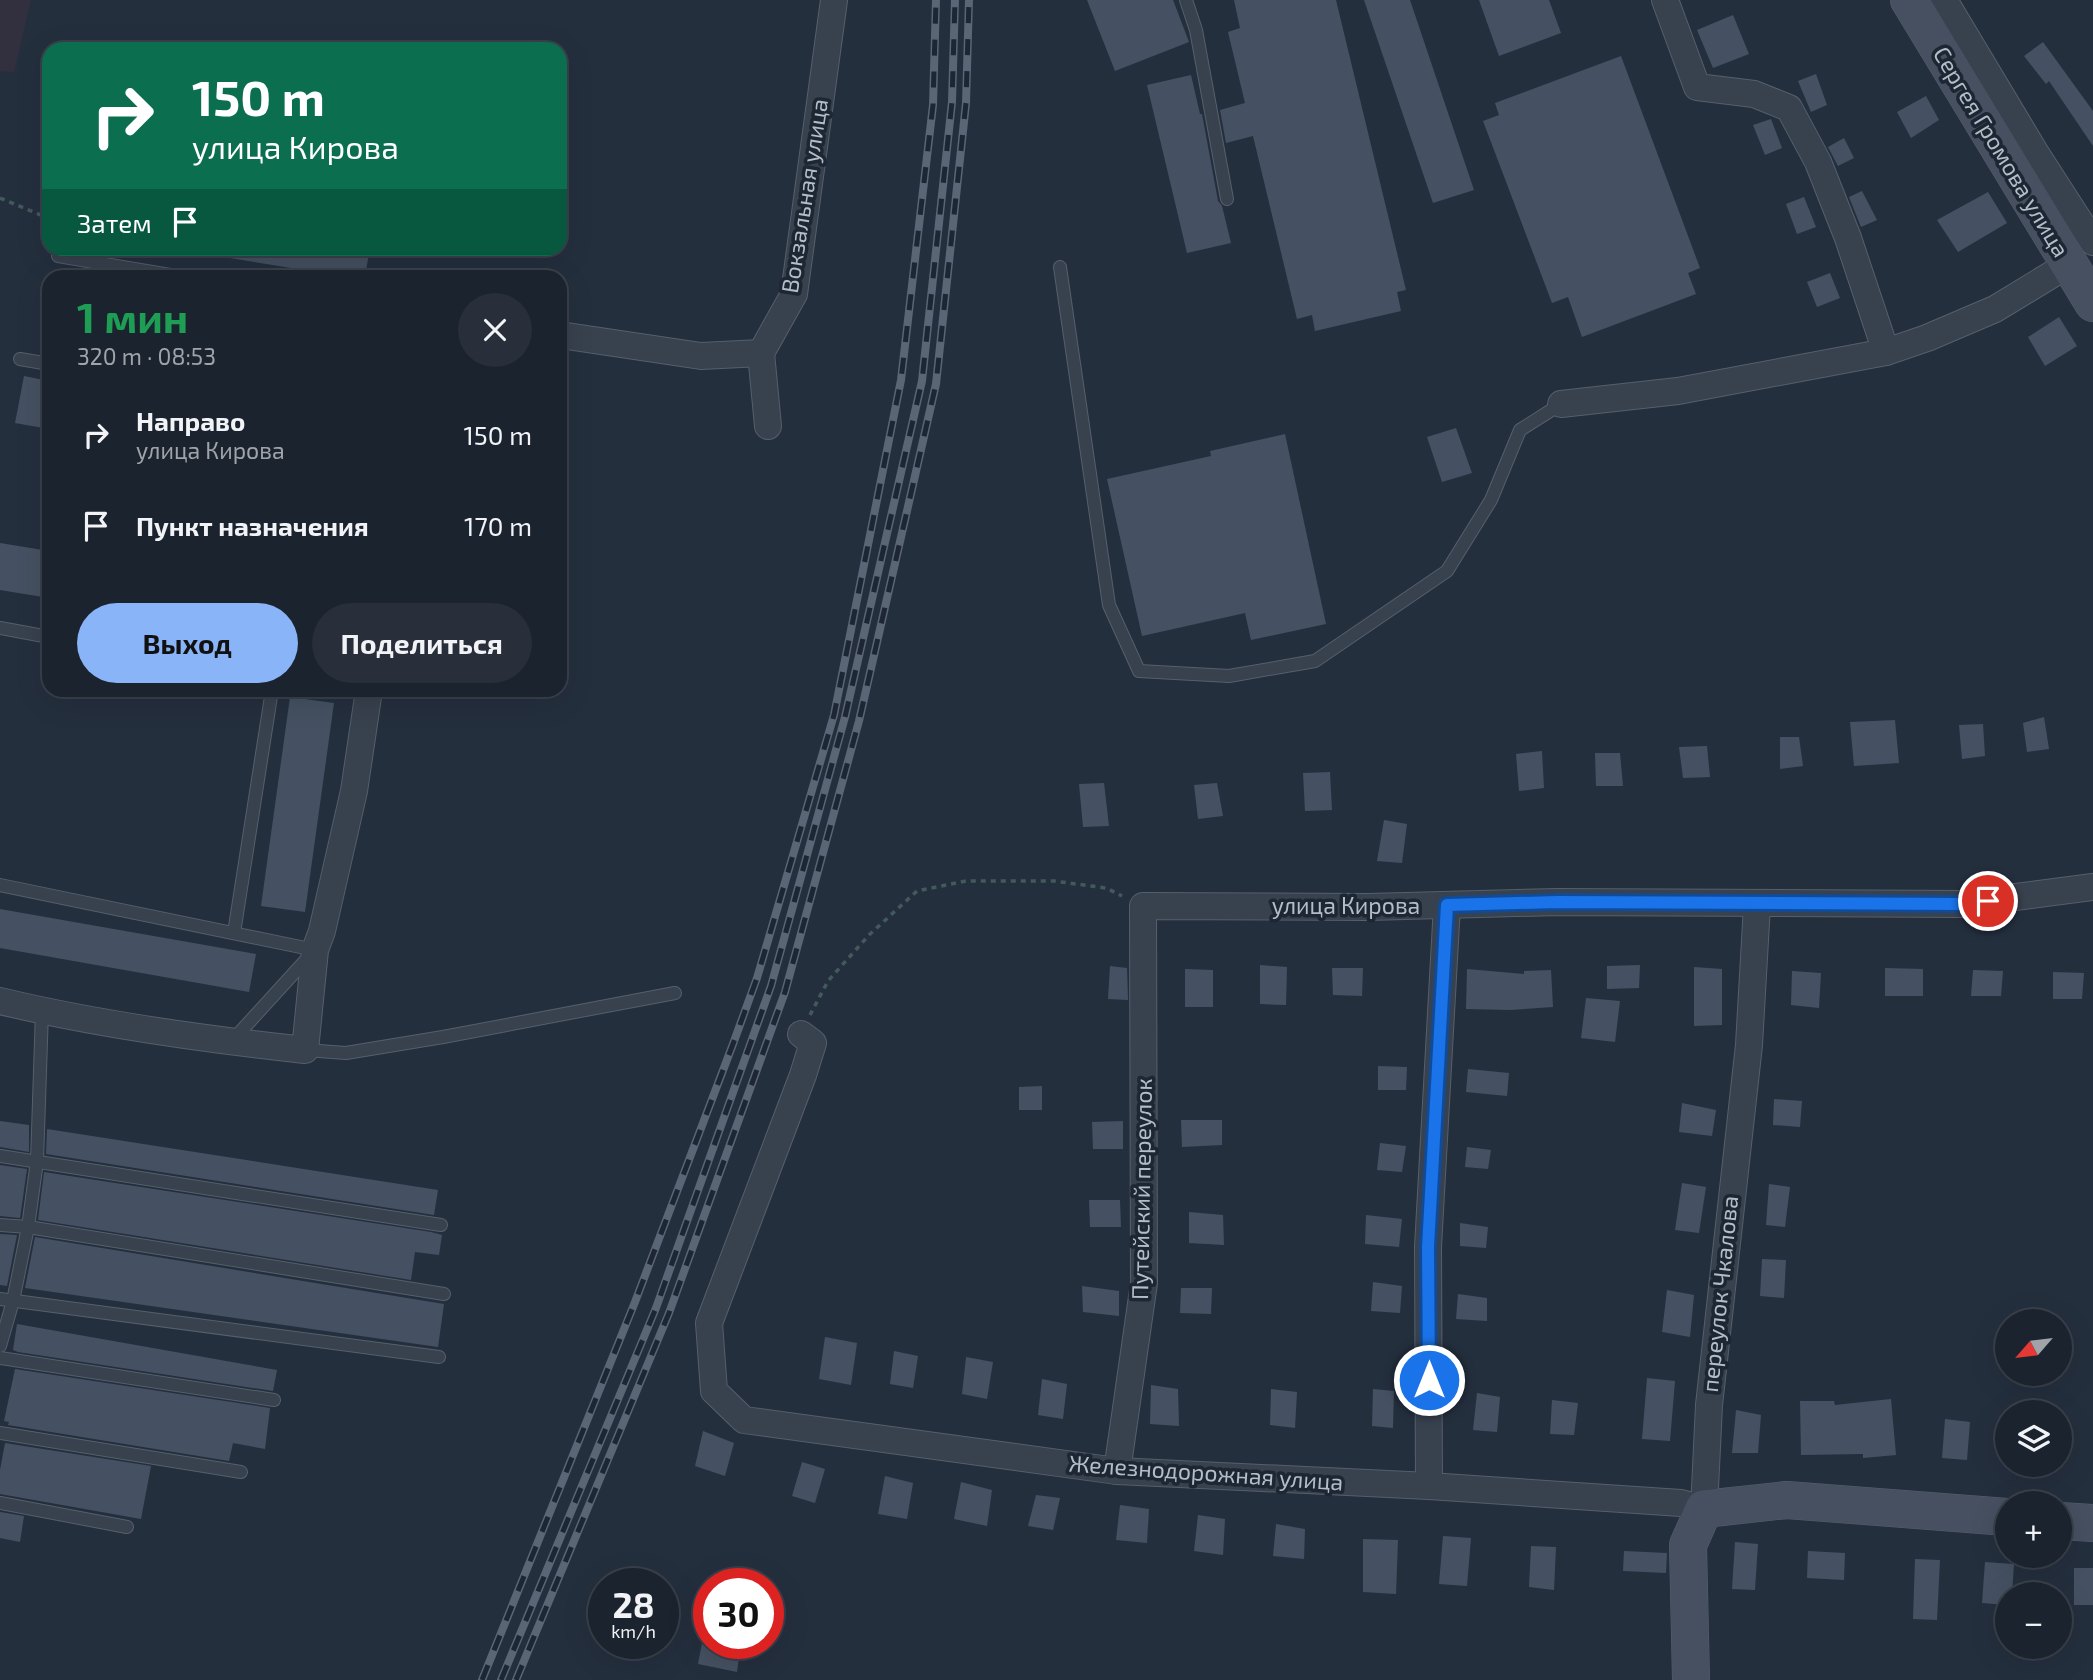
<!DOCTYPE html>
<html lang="ru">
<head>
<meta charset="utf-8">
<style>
  :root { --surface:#1b232e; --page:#282f3a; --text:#f1f3f6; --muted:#a0a4aa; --line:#39404a; --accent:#8ab4f8 }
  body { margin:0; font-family:"Exo 2",sans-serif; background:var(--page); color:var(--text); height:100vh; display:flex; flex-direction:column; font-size:26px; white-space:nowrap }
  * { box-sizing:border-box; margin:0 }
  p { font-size:23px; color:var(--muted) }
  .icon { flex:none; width:38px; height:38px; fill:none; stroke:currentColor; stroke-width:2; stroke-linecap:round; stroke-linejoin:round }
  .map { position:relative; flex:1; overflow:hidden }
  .details { position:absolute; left:42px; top:270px; width:525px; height:427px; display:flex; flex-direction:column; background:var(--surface); border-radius:21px; box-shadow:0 7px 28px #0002,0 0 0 2px var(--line) }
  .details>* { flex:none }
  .banner { position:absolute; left:42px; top:42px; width:525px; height:214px; border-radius:21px; box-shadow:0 7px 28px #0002,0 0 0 2px var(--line); background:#0b6e4f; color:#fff; overflow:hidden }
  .needle { width:46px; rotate:242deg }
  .tools { position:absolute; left:1995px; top:1309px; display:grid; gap:14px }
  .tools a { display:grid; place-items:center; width:77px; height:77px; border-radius:50%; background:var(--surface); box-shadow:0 7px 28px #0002,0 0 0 2px var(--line); font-size:35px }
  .speed { position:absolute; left:588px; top:1568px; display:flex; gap:14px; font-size:35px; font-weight:700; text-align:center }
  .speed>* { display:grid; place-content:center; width:91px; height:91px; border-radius:50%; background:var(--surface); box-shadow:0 7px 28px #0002,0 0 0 2px var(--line); line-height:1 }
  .speed small { font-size:18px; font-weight:400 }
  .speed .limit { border:10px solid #d22; background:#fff; color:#111 }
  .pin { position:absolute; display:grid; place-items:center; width:60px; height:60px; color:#fff; margin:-30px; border:4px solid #fff; border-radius:50%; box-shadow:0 2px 7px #0007 }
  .me { position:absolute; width:77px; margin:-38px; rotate:0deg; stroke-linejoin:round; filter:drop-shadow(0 0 5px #0008) }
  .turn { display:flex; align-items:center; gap:24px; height:147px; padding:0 35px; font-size:32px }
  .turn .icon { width:91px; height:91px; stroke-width:2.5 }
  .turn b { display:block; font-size:49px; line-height:60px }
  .then { display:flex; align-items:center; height:66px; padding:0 35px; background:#0003; gap:14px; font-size:26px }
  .round { display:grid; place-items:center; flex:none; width:74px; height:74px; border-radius:37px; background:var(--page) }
  .headline { display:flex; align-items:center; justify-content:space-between; height:119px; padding:0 35px }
  h1 { font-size:42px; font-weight:700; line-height:52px; color:#1e9e55 }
  .primary-button { display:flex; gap:14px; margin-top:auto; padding:14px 35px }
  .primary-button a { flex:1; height:80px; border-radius:42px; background:var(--accent); color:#111; font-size:28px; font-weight:700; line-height:80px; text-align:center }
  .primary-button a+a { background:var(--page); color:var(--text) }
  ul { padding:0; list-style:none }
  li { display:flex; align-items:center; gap:21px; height:91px; padding:0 35px }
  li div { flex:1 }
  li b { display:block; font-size:26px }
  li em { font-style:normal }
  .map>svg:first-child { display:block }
</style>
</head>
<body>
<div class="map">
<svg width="2093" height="1680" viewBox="0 0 2093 1680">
  <rect width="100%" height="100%" fill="#242f3e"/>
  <path fill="#32303f" d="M 0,0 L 31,0 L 14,72 L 0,71 Z"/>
  <g fill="#455162">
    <path d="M 1087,0 L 1173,0 L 1189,42 L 1115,71 Z"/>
    <path d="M 1234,0 L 1336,0 L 1406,290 L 1397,292 L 1401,311 L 1315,331 L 1312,315 L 1297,319 L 1253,136 L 1226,143 L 1220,110 L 1245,103 L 1228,32 L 1240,28 Z"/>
    <path d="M 1364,0 L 1410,0 L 1474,190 L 1433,203 Z"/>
    <path d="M 1479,0 L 1549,0 L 1561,33 L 1499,56 Z"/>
    <path d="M 1733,15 L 1749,54 L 1713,68 L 1697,30 Z"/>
    <path d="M 2043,42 L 2093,111 L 2093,146 L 2049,81 L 2046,84 L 2024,56 Z"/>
    <path d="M 1621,56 L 1700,268 L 1688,273 L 1696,294 L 1582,337 L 1568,297 L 1552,303 L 1483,121 L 1499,115 L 1495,103 Z"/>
    <path d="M 1816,74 L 1827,105 L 1811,112 L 1798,81 Z"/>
    <path d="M 1191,75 L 1200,114 L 1202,114 L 1218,201 L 1222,206 L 1231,243 L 1187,253 L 1147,85 Z"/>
    <path d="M 1926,96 L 1939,120 L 1911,138 L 1897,112 Z"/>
    <path d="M 1771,119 L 1782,148 L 1765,155 L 1753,125 Z"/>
    <path d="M 1844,138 L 1854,158 L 1838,166 L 1828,147 Z"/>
    <path d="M 1862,191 L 1877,220 L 1861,227 L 1849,197 Z"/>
    <path d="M 1988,192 L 2007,223 L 1958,252 L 1937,220 Z"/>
    <path d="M 1804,197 L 1816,227 L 1797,234 L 1786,204 Z"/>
    <path d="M 231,248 L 370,248 L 365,276 L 340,276 L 230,258 Z"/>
    <path d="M 1830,273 L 1840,298 L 1817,307 L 1807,282 Z"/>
    <path d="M 2059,317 L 2077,346 L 2045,366 L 2028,337 Z"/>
    <path d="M 24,376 L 49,381 L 49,429 L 15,423 Z"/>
    <path d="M 1456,428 L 1472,473 L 1442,482 L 1427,437 Z"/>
    <path d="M 1285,434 L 1326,624 L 1251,640 L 1245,613 L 1142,636 L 1107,479 L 1211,456 L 1210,451 Z"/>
    <path d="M 0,543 L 49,551 L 49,598 L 0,590 Z"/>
    <path d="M 290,697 L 334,703 L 305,912 L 261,906 Z"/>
    <path d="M 2044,717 L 2049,749 L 2027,752 L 2023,723 Z"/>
    <path d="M 1895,720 L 1899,763 L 1854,766 L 1850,722 Z"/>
    <path d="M 1983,724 L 1985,756 L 1962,759 L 1959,725 Z"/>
    <path d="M 1780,737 L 1799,737 L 1803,766 L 1780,769 Z"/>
    <path d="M 1707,746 L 1710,777 L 1683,778 L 1679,747 Z"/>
    <path d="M 1542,751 L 1544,788 L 1519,791 L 1516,754 Z"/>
    <path d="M 1595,753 L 1620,753 L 1623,786 L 1596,786 Z"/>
    <path d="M 1330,772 L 1332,810 L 1305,811 L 1303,773 Z"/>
    <path d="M 1104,783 L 1109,826 L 1083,827 L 1079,784 Z"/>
    <path d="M 1217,783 L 1223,816 L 1198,819 L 1194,785 Z"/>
    <path d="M 1384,820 L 1407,824 L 1402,863 L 1377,861 Z"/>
    <path d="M 0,909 L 256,954 L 249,992 L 0,948 Z"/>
    <path d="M 1260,965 L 1287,967 L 1286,1005 L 1260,1004 Z"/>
    <path d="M 1640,965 L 1639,988 L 1607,989 L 1607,966 Z"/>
    <path d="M 1110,966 L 1127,968 L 1128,1000 L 1108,999 Z"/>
    <path d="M 1694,967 L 1722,969 L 1722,1025 L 1694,1026 Z"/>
    <path d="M 1332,968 L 1363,968 L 1362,996 L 1333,995 Z"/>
    <path d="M 1885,968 L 1923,969 L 1923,996 L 1885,996 Z"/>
    <path d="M 1185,969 L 1213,970 L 1213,1007 L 1185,1007 Z"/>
    <path d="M 1467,969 L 1524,974 L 1524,971 L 1551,970 L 1553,1007 L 1510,1010 L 1466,1009 Z"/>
    <path d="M 1973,970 L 2003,971 L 2001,996 L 1971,996 Z"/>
    <path d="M 1792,971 L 1821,973 L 1819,1008 L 1791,1005 Z"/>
    <path d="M 2053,972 L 2084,973 L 2082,999 L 2053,999 Z"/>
    <path d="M 1586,998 L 1620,1001 L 1615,1042 L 1581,1038 Z"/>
    <path d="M 1378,1066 L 1407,1067 L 1406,1090 L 1378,1090 Z"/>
    <path d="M 1468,1069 L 1509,1073 L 1507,1096 L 1466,1092 Z"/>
    <path d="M 1042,1086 L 1042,1110 L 1019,1110 L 1019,1087 Z"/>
    <path d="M 1774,1099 L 1802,1101 L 1800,1127 L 1773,1125 Z"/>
    <path d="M 1682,1103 L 1716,1110 L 1712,1136 L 1679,1132 Z"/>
    <path d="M 1181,1120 L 1222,1120 L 1222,1145 L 1182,1147 Z"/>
    <path d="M 0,1121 L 29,1125 L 29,1152 L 0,1147 Z"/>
    <path d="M 1123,1121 L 1123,1149 L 1093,1149 L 1092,1122 Z"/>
    <path d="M 47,1129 L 438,1190 L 434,1215 L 46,1154 Z"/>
    <path d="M 1380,1143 L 1406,1146 L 1402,1172 L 1377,1170 Z"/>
    <path d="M 1467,1147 L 1491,1150 L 1488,1169 L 1465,1167 Z"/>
    <path d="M 0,1165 L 27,1169 L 20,1218 L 0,1216 Z"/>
    <path d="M 44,1172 L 431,1232 L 442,1235 L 439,1255 L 415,1252 L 411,1280 L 38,1220 Z"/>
    <path d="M 1682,1183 L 1706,1187 L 1699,1233 L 1675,1230 Z"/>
    <path d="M 1769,1184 L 1790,1187 L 1785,1227 L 1766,1225 Z"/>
    <path d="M 1089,1200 L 1120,1200 L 1121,1227 L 1090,1227 Z"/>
    <path d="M 1189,1212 L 1223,1215 L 1224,1245 L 1189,1243 Z"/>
    <path d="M 1366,1215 L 1402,1219 L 1399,1247 L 1365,1244 Z"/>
    <path d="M 1460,1223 L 1488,1227 L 1486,1248 L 1460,1246 Z"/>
    <path d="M 0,1234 L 17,1235 L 7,1286 L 0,1285 Z"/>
    <path d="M 35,1237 L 444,1304 L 438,1347 L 25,1288 Z"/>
    <path d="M 1762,1259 L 1786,1260 L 1784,1298 L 1760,1296 Z"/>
    <path d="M 1373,1282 L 1402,1286 L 1400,1313 L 1371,1311 Z"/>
    <path d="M 1082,1286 L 1119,1291 L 1119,1316 L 1083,1312 Z"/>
    <path d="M 1181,1288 L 1212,1288 L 1211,1314 L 1180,1313 Z"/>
    <path d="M 1667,1290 L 1694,1295 L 1690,1337 L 1662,1332 Z"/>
    <path d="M 1458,1294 L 1487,1298 L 1487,1321 L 1456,1319 Z"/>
    <path d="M 17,1324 L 277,1370 L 273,1391 L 18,1352 L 13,1350 Z"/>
    <path d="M 825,1337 L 857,1343 L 851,1385 L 819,1379 Z"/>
    <path d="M 894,1351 L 918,1356 L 913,1388 L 890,1384 Z"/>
    <path d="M 966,1357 L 993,1362 L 987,1399 L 962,1394 Z"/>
    <path d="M 15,1369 L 270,1408 L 265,1449 L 233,1443 L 229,1461 L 8,1425 L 9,1422 L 4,1421 Z"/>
    <path d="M 1647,1378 L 1675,1381 L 1670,1441 L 1642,1439 Z"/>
    <path d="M 1042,1379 L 1067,1384 L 1063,1419 L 1038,1415 Z"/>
    <path d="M 1151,1385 L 1178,1389 L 1179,1426 L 1150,1424 Z"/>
    <path d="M 1271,1389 L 1297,1392 L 1295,1428 L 1270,1425 Z"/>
    <path d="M 1373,1389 L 1394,1391 L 1393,1428 L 1372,1426 Z"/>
    <path d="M 1477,1393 L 1500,1397 L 1497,1432 L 1473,1430 Z"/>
    <path d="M 1891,1399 L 1896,1455 L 1863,1458 L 1863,1454 L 1801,1455 L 1800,1401 L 1834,1401 L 1835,1405 Z"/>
    <path d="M 1552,1400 L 1578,1403 L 1574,1435 L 1550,1434 Z"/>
    <path d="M 1736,1410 L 1761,1415 L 1758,1453 L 1732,1453 Z"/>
    <path d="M 1945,1419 L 1970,1422 L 1967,1460 L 1942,1458 Z"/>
    <path d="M 703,1431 L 734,1443 L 725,1476 L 695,1466 Z"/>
    <path d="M 5,1443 L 151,1466 L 141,1519 L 0,1494 L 0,1470 Z"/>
    <path d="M 802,1462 L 825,1469 L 815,1503 L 792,1496 Z"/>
    <path d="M 885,1476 L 913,1483 L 907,1519 L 878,1514 Z"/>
    <path d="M 961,1482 L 992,1490 L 987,1526 L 954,1519 Z"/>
    <path d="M 1036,1495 L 1060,1498 L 1053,1530 L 1028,1526 Z"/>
    <path d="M 1120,1505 L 1149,1509 L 1147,1543 L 1116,1540 Z"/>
    <path d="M 0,1512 L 24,1516 L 20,1542 L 0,1538 Z"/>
    <path d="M 1198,1515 L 1225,1519 L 1223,1555 L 1194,1551 Z"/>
    <path d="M 1276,1524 L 1305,1529 L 1304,1559 L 1273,1556 Z"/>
    <path d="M 1443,1536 L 1471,1538 L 1467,1586 L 1439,1584 Z"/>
    <path d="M 1363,1539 L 1398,1540 L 1396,1594 L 1363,1592 Z"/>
    <path d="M 1735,1542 L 1758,1544 L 1755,1590 L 1732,1589 Z"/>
    <path d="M 1531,1546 L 1556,1547 L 1554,1590 L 1529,1587 Z"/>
    <path d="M 1624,1551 L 1667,1553 L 1666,1573 L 1623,1571 Z"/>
    <path d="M 1808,1551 L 1845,1553 L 1844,1580 L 1807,1578 Z"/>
    <path d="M 1915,1559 L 1940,1560 L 1937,1620 L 1913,1619 Z"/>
    <path d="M 1985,1562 L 2014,1564 L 2012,1594 L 2007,1594 L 2007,1605 L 1982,1603 Z"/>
    <rect x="2074" y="1568" width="19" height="37"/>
    <path d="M 702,1643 L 741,1643 L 737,1672 L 698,1664 Z"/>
  </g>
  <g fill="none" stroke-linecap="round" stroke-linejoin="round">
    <g stroke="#565f6c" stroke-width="14">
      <g id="lane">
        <path d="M 1186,0 L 1196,30 L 1227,199"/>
        <path d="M 58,256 L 176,276"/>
        <path d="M 1060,267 L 1109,605 L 1139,671 L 1229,676 L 1315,661 L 1447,571 L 1491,500 L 1520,430 L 1561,404"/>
        <path d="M 20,359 L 49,364"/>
        <path d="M 0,628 L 49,637"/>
        <path d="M 0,885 L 315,950 L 231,1042"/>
        <path d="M 234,933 L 272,690"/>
        <path d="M 305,1050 L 346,1053 L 443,1037 L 675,993"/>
        <path d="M 0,1156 L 441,1225"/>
        <path d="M 0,1225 L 28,1227 L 444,1294"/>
        <path d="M 0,1299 L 439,1357"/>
        <path d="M 0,1346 L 13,1301 L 28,1227 L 37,1161 L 42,1011"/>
        <path d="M 0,1358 L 274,1400"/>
        <path d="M 0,1433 L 241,1472"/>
        <path d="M 0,1503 L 127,1527"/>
      </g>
    </g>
    <g stroke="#565f6c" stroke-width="28">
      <g id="street">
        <path d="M 1665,0 L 1697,87 L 1754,94 L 1789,108 L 1818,162 L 1848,238 L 1886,352"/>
        <path d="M 1944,0 L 2035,152 L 2093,242"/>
        <path d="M 560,335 L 701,356 L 761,353"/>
        <path d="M 1561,404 L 1678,391 L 1886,352 L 1927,338 L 1995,309 L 2069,264"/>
        <path d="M 768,426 L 761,353 L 794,294 L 834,0"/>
        <path d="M 0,1001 C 100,1025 203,1039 305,1050 L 315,950 L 322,931 L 354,791 L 369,690"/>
        <path d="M 801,1034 L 813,1043 L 803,1075 L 709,1323 L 714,1391 L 744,1420 L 1117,1471 L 1429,1486 L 1681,1503 L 1704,1509 L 1709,1405 L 1749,1045 L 1757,905"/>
        <path d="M 1117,1471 L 1144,1283 L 1143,906 L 1368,907 L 1557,902 L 1962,904 L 2093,887"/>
        <path d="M 1429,1486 L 1428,1247 L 1447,905"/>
      </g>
    </g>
    <g stroke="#565f6c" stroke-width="38">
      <g id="secondary">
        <path d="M 1909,0 L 2093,303"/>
        <path d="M 2060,1521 L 2093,1523"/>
        <path d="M 1691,1680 L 1688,1545 L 1704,1509 L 1787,1500 L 2007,1517"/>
      </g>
    </g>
    <g stroke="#44595c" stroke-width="3.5" stroke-dasharray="5 5" stroke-linecap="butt">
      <path d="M 0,198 L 48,218 L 49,223"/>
      <path d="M 810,1015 L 828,981 L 869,935 L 917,891 L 966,881 L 1054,881 L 1106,888 L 1122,896"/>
    </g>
    <use href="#lane" stroke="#38414e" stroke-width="12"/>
    <use href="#street" stroke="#38414e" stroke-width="26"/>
    <use href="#secondary" stroke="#465061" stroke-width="37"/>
    <g stroke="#5a6575" stroke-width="8">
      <g id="rail">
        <path d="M 482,1680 L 635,1302 L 733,1044 L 757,978 L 834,715 L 901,380 L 933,105 L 936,0"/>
        <path d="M 501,1680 L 656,1308 L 771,986 L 845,717 L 922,381 L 952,102 L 955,0"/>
        <path d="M 516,1680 L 669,1313 L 785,992 L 859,721 L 936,384 L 966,103 L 969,0"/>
      </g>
    </g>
    <use href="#rail" stroke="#1d2633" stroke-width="5" stroke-dasharray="16" stroke-linecap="butt"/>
  </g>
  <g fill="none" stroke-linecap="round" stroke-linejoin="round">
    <g stroke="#114b97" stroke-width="18">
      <path id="route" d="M 1429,1380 L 1428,1247 L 1447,905 L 1557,902 L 1962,904 L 1988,901"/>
    </g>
    <use href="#route" stroke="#1a73e8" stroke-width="12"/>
  </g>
  <g text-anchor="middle" stroke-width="7" stroke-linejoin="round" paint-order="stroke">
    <g font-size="23" fill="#b4bcc9" stroke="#1d2633">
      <text transform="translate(2001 152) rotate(59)" y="8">Сергея Громова улица</text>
      <text transform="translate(805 196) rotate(-81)" y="8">Вокзальная улица</text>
      <text x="1346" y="914">улица Кирова</text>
      <text transform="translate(1142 1189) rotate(-89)" y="8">Путейский переулок</text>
      <text transform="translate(1720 1294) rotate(-84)" y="8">переулок Чкалова</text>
      <text transform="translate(1206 1473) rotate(4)" y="8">Железнодорожная улица</text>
    </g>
  </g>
</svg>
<div class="tools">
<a><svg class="needle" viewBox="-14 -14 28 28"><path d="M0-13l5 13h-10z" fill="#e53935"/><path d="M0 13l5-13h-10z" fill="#a0a4aa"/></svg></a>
<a><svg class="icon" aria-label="layers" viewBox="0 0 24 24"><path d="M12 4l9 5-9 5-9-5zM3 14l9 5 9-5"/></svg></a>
<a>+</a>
<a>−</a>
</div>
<div class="speed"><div>28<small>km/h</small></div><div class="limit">30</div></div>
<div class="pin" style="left:1988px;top:901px;background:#d93025"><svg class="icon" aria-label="arrive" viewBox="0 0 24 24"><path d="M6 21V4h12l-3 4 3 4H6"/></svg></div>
<svg class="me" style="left:1429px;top:1380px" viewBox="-20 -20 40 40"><circle r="17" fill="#1a73e8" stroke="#fff" stroke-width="3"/><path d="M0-11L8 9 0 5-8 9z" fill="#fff"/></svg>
<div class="banner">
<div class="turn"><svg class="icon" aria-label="right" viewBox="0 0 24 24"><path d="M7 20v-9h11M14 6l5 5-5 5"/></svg><div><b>150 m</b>улица Кирова</div></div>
<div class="then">Затем<svg class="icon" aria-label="arrive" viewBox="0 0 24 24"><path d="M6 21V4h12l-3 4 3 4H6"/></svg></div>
</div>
<section class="details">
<div class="headline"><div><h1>1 мин</h1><p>320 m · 08:53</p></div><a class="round"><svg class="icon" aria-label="close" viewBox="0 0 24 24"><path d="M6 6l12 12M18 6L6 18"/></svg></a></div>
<ul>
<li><svg class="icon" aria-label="right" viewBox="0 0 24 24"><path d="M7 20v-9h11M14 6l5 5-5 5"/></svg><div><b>Направо</b><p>улица Кирова</p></div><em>150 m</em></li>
<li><svg class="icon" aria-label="arrive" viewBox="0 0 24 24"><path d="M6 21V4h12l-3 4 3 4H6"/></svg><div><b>Пункт назначения</b></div><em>170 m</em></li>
</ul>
<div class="primary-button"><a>Выход</a><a>Поделиться</a></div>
</section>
</div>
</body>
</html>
